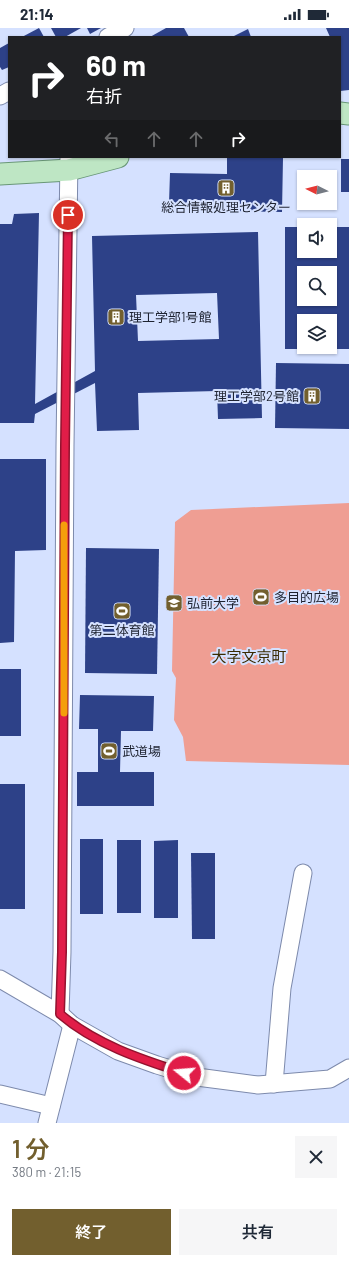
<!DOCTYPE html>
<html lang="ja">
<head>
<meta charset="utf-8">
<style>
  :root { --surface:#fff; --page:#f6f6f7; --text:#1f2937; --muted:#747a83; --accent:#725f2e }
  body { margin:0; font-family:Barlow,"Noto Sans JP",sans-serif; background:var(--page); color:var(--text); height:100vh; display:flex; flex-direction:column; font-size:15px; white-space:nowrap }
  * { box-sizing:border-box; margin:0 }
  p { font-size:13px; color:var(--muted) }
  .icon { flex:none; width:22px; height:22px; fill:none; stroke:currentColor; stroke-width:2; stroke-linecap:round; stroke-linejoin:round }
  .map { position:relative; height:1095px; overflow:hidden }
  .details { display:flex; flex-direction:column; background:var(--surface); flex:1 }
  .details>* { flex:none }
  .top-card { position:absolute; left:8px; top:8px; width:333px; height:122px; border-radius:0px; box-shadow:0 1px 3px #0004; background:#202124; color:#fff; overflow:hidden }
  .needle { width:26px; rotate:276deg }
  .controls { position:absolute; left:297px; top:142px; display:grid; gap:8px }
  .controls a { display:grid; place-items:center; width:40px; height:40px; border-radius:0px; background:var(--surface); box-shadow:0 1px 3px #0004; font-size:20px }
  .pin { position:absolute; display:grid; place-items:center; width:34px; height:34px; color:#fff; margin:-17px; border:2px solid #fff; border-radius:50%; box-shadow:0 1px 4px #0007 }
  .me { position:absolute; width:44px; margin:-22px; rotate:287deg; stroke-linejoin:round; filter:drop-shadow(0 0 3px #0008) }
  .turn { display:flex; align-items:center; gap:14px; height:84px; padding:0 12px; font-size:18px }
  .turn .icon { width:52px; height:52px; stroke-width:2.5 }
  .turn b { display:block; font-size:28px; line-height:34px }
  .lanes { display:flex; align-items:center; height:38px; padding:0 12px; background:#0003; justify-content:center; gap:20px; direction:ltr }
  .lanes .off { opacity:.35 }
  .round { display:grid; place-items:center; flex:none; width:42px; height:42px; border-radius:0px; background:var(--page) }
  .head { display:flex; align-items:center; justify-content:space-between; height:68px; padding:0 12px }
  h1 { font-size:24px; font-weight:600; line-height:30px; color:var(--accent) }
  .cta { display:flex; gap:8px; margin-top:auto; padding:8px 12px }
  .cta a { flex:1; height:46px; border-radius:0px; background:var(--accent); color:#fff; font-size:16px; font-weight:600; line-height:46px; text-align:center }
  .cta a+a { background:var(--page); color:var(--text) }
  .status { display:flex; justify-content:space-between; align-items:center; height:28px; padding:0 20px; background:var(--surface); direction:ltr }
  .status svg { height:11px; fill:currentColor }
  .map>svg:first-child { display:block }
</style>
</head>
<body>
<div class="status"><b>21:14</b><svg viewBox="0 0 49 12"><path d="M0 12V9h3v3zM5 12V6h3v6zM10 12V3h3v9zM15 12V0h3v12zM26 1h20v11H26zM47 4h2v5h-2z"/></svg></div>
<div class="map">
<svg width="349" height="1095" viewBox="0 0 349 1095">
  <rect width="100%" height="100%" fill="#d5e1ff"/>
  <path fill="#ef9e93" d="M 349,475 L 349,737 L 186,733 L 183,709 L 174,692 L 176,650 L 172,643 L 175,494 L 191,482 Z"/>
  <g fill="#2d4188" fill-rule="evenodd">
    <path d="M 39,0 L 44,9 L 22,9 Z"/>
    <path d="M 51,0 L 81,0 L 65,9 L 56,9 Z"/>
    <path d="M 87,0 L 101,0 L 90,6 Z"/>
    <path d="M 166,0 L 184,0 L 189,9 L 150,9 Z"/>
    <path d="M 326,0 L 349,0 L 349,62 L 340,63 L 340,9 L 330,9 Z"/>
    <path d="M 248,1 L 251,9 L 232,9 Z"/>
    <path d="M 9,15 L 9,39 L 2,42 L 0,39 L 0,20 Z"/>
    <path d="M 227,129 L 283,130 L 282,184 L 225,183 L 225,176 L 169,175 L 170,145 L 227,146 Z"/>
    <rect x="341" y="131" width="8" height="33"/>
    <path d="M 39,185 L 35,376 L 95,343 L 92,208 L 258,204 L 262,390 L 218,391 L 217,363 L 138,365 L 139,402 L 97,403 L 95,355 L 35,386 L 34,395 L 0,395 L 0,196 L 12,196 L 14,186 ZM 217,265 L 219,311 L 138,313 L 136,267 Z"/>
    <path d="M 285,199 L 304,199 L 304,223 L 330,223 L 330,199 L 349,199 L 349,321 L 285,321 ZM 304,245 L 330,245 L 330,271 L 304,271 ZM 304,293 L 330,293 L 330,319 L 304,319 Z"/>
    <path d="M 276,335 L 349,336 L 349,401 L 275,400 Z"/>
    <path d="M 0,431 L 46,431 L 46,522 L 15,523 L 14,614 L 0,615 Z"/>
    <path d="M 86,520 L 159,521 L 157,646 L 85,645 Z"/>
    <rect x="0" y="641" width="21" height="67"/>
    <path d="M 80,667 L 154,668 L 153,703 L 121,703 L 120,744 L 154,744 L 154,778 L 77,778 L 77,744 L 98,744 L 98,701 L 79,701 Z"/>
    <rect x="0" y="756" width="25" height="125"/>
    <rect x="80" y="811" width="23" height="75"/>
    <rect x="117" y="812" width="24" height="73"/>
    <path d="M 178,812 L 178,890 L 154,890 L 154,813 Z"/>
    <path d="M 191,825 L 215,825 L 215,911 L 192,911 Z"/>
  </g>
  <g fill="none" stroke-linecap="round" stroke-linejoin="round">
    <g stroke="#7d8aac" stroke-width="19">
      <g id="minor">
        <path d="M 108,9 L 125,0"/>
        <path d="M 0,68 L 9,63"/>
        <path d="M 0,951 L 60,986 L 72,997 L 118,1023 L 157,1037 L 197,1049 L 258,1057 L 330,1051 L 349,1040"/>
        <path d="M 60,986 L 62,924 L 65,418 L 69,129"/>
        <path d="M 274,1056 L 282,960 L 303,845"/>
        <path d="M 0,1066 L 51,1078"/>
        <path d="M 47,1095 L 72,997"/>
      </g>
    </g>
    <g stroke="#699777" stroke-width="23">
      <g id="major">
        <path d="M 340,85 L 349,86"/>
        <path d="M 0,146 L 69,142 L 118,129"/>
      </g>
    </g>
    <use href="#minor" stroke="#fff" stroke-width="17"/>
    <use href="#major" stroke="#bee6c4" stroke-width="21"/>
  </g>
  <g fill="none" stroke-linecap="round" stroke-linejoin="round">
    <g stroke="#92132f" stroke-width="10">
      <path id="route" d="M 68,187 L 65,418 L 62,924 L 60,986 C 95,1016 140,1031 184,1045"/>
    </g>
    <use href="#route" stroke="#e11d48" stroke-width="7"/>
    <path stroke="#f59e0b" stroke-width="7" d="M 64,685 L 64,497"/>
  </g>
  <defs>
    <g id="building-square" transform="scale(0.9)"><rect x="-9" y="-9" width="18" height="18" rx="4" fill="#725f2e" stroke="#d5e1ff"/><path d="M-4-6H4V6H1V3H-1V6H-4ZM-2.5-4.3h1.7v1.8h-1.7ZM.8-4.3h1.7v1.8H.8ZM-2.5-1h1.7V.8h-1.7ZM.8-1h1.7V.8H.8Z" fill="#fff"/></g>
    <g id="stadium-square" transform="scale(0.9)"><rect x="-9" y="-9" width="18" height="18" rx="4" fill="#725f2e" stroke="#d5e1ff"/><path d="M0-5a6.5 5 0 1 0 0 10a6.5 5 0 1 0 0-10ZM-3.5-1.8h7v3.6h-7Z" fill="#fff"/></g>
    <g id="university-square" transform="scale(0.9)"><rect x="-9" y="-9" width="18" height="18" rx="4" fill="#725f2e" stroke="#d5e1ff"/><path d="M0-5L7-2L0 1L-7-2ZM-4 1L0 2.5L4 1V4Q0 6-4 4Z" fill="#fff"/></g>
  </defs>
  <g fill-rule="evenodd">
    <use href="#building-square" x="226" y="160"/>
    <use href="#building-square" x="116" y="289"/>
    <use href="#building-square" x="312" y="368"/>
    <use href="#stadium-square" x="261" y="569"/>
    <use href="#university-square" x="174" y="575"/>
    <use href="#stadium-square" x="122" y="583"/>
    <use href="#stadium-square" x="109" y="723"/>
  </g>
  <g text-anchor="middle" stroke-width="4" stroke-linejoin="round" paint-order="stroke">
    <g font-size="13" fill="#1e2331" stroke="#d5e1ff" text-anchor="start">
      <text x="226" y="184" text-anchor="middle">総合情報処理センター</text>
      <text x="129" y="294">理工学部1号館</text>
      <text x="299" y="373" text-anchor="end">理工学部2号館</text>
      <text x="274" y="574">多目的広場</text>
      <text x="187" y="580">弘前大学</text>
      <text x="122" y="607" text-anchor="middle">第二体育館</text>
      <text x="122" y="728">武道場</text>
    </g>
    <g font-size="15" fill="#392a00" stroke="#d5e1ff">
      <text x="249" y="634">大字文京町</text>
    </g>
  </g>
</svg>
<div class="controls">
<a><svg class="needle" viewBox="-14 -14 28 28"><path d="M0-13l5 13h-10z" fill="#e53935"/><path d="M0 13l5-13h-10z" fill="#747a83"/></svg></a>
<a><svg class="icon" aria-label="sound" viewBox="0 0 24 24"><path d="M4 9h4l5-4v14l-5-4H4zM17 9q2 3 0 6"/></svg></a>
<a><svg class="icon" aria-label="search" viewBox="0 0 24 24"><circle cx="10" cy="10" r="6"/><path d="M15 15l6 6"/></svg></a>
<a><svg class="icon" aria-label="layers" viewBox="0 0 24 24"><path d="M12 4l9 5-9 5-9-5zM3 14l9 5 9-5"/></svg></a>
</div>
<div class="pin" style="left:68px;top:187px;background:#d93025"><svg class="icon" aria-label="arrive" viewBox="0 0 24 24"><path d="M6 21V4h12l-3 4 3 4H6"/></svg></div>
<svg class="me" style="left:184px;top:1045px" viewBox="-20 -20 40 40"><circle r="17" fill="#e11d48" stroke="#fff" stroke-width="3"/><path d="M0-11L8 9 0 5-8 9z" fill="#fff"/></svg>
<div class="top-card">
<div class="turn"><svg class="icon" aria-label="right" viewBox="0 0 24 24"><path d="M7 20v-9h11M14 6l5 5-5 5"/></svg><div><b>60 m</b>右折</div></div>
<div class="lanes"><svg class="icon off" aria-label="left" viewBox="0 0 24 24"><path d="M17 20v-9H6M10 6l-5 5 5 5"/></svg><svg class="icon off" aria-label="ahead" viewBox="0 0 24 24"><path d="M12 20V5M6 11l6-6 6 6"/></svg><svg class="icon off" aria-label="ahead" viewBox="0 0 24 24"><path d="M12 20V5M6 11l6-6 6 6"/></svg><svg class="icon" aria-label="right" viewBox="0 0 24 24"><path d="M7 20v-9h11M14 6l5 5-5 5"/></svg></div>
</div>
</div>
<section class="details">
<div class="head"><div><h1>1 分</h1><p>380 m · 21:15</p></div><a class="round"><svg class="icon" aria-label="close" viewBox="0 0 24 24"><path d="M6 6l12 12M18 6L6 18"/></svg></a></div>
<div class="cta"><a>終了</a><a>共有</a></div>
</section>
</body>
</html>
